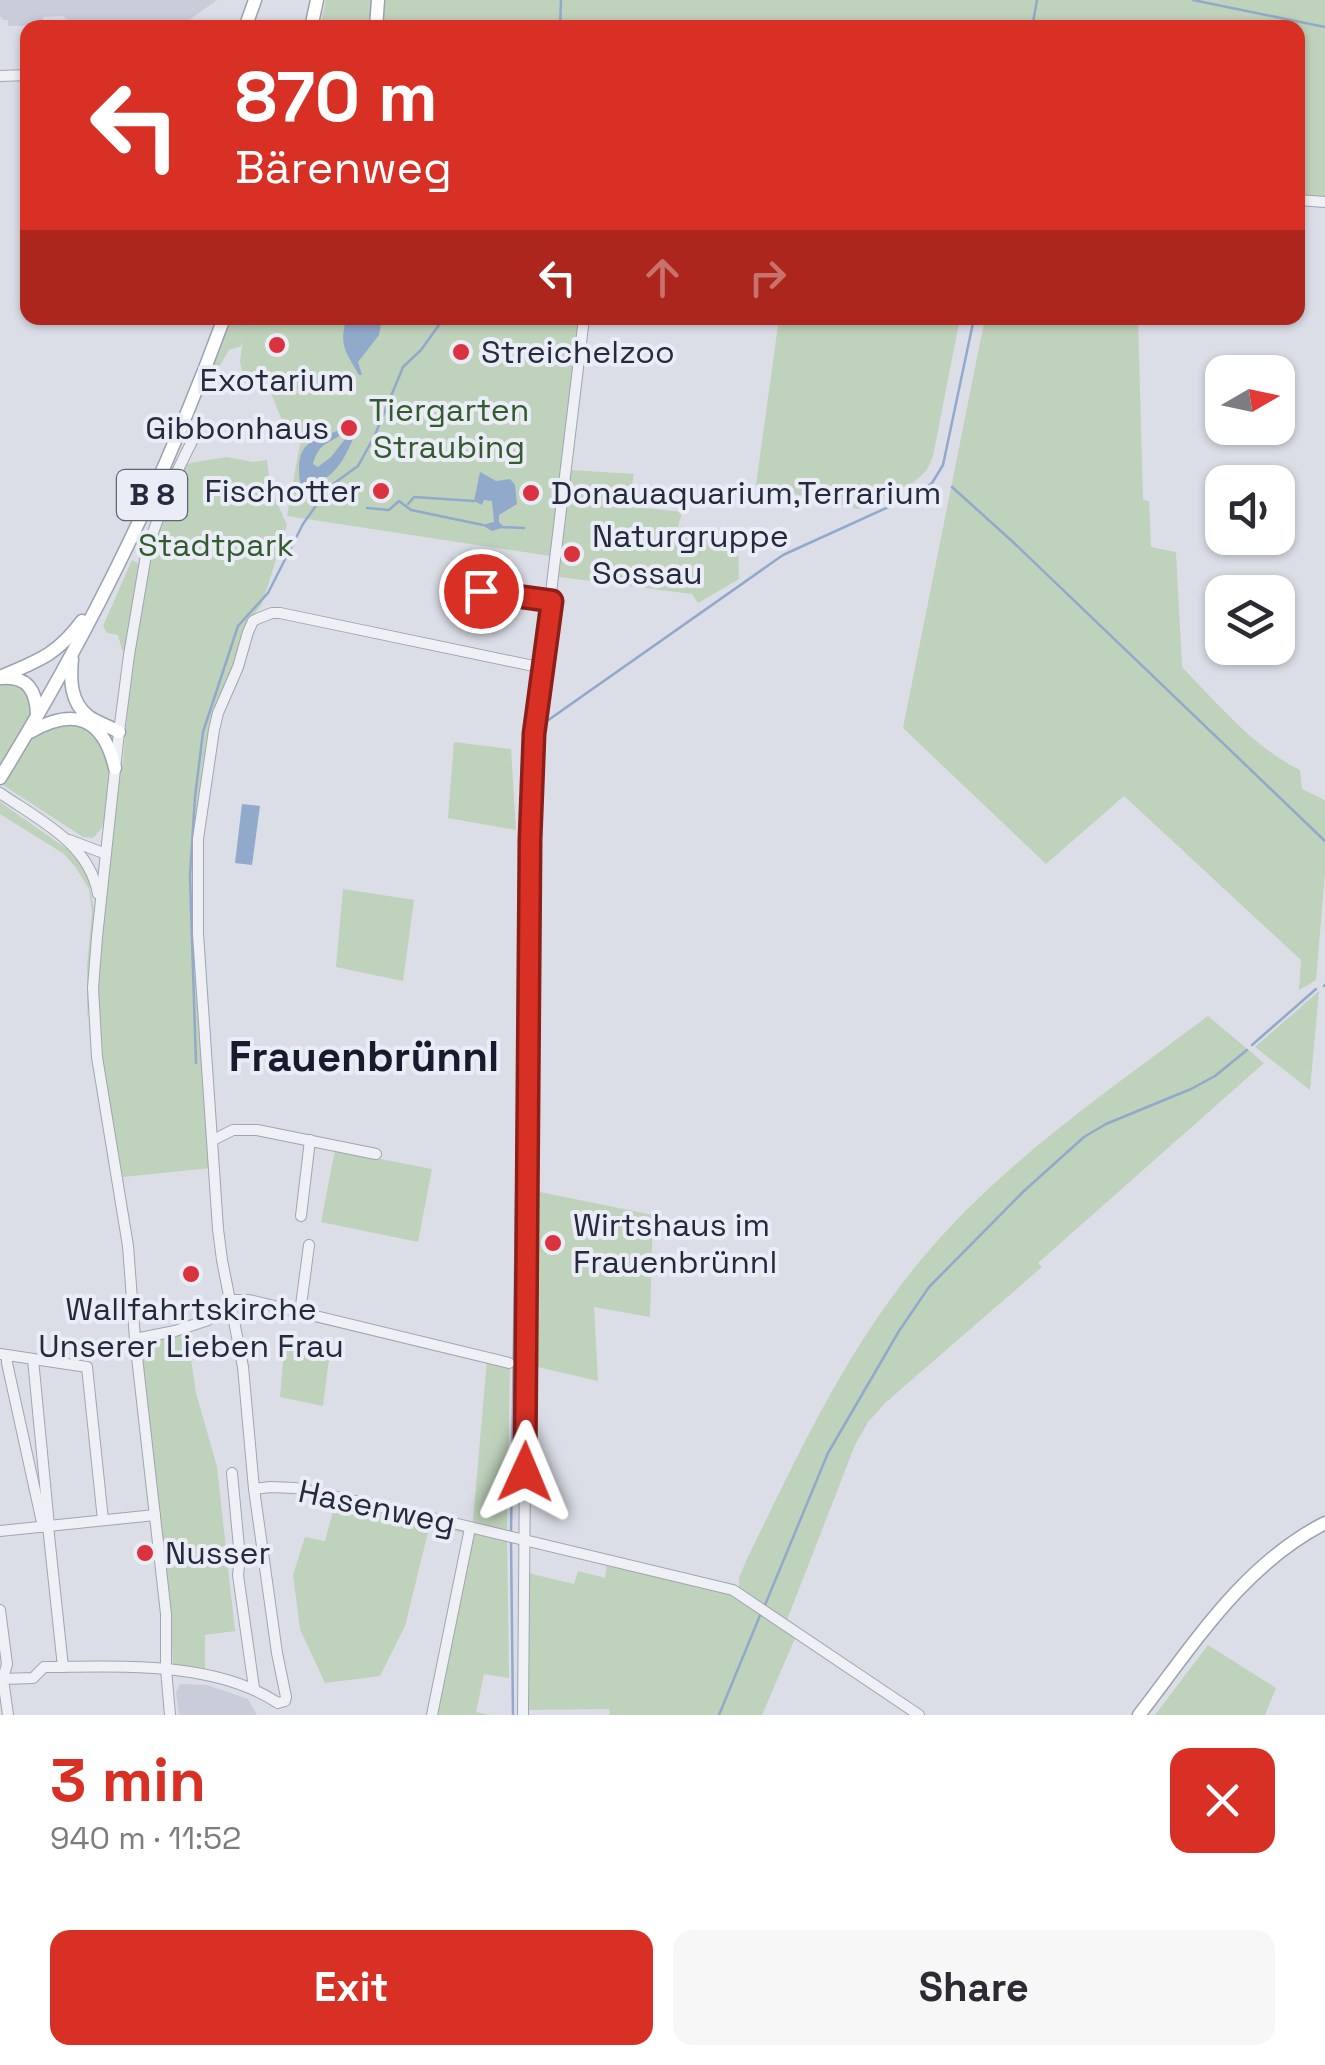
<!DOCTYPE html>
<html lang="en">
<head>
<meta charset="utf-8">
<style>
  :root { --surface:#fff; --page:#f7f7f7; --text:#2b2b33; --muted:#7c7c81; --accent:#d93025 }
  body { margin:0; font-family:"Space Grotesk",sans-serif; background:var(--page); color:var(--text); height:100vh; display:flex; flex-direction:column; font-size:38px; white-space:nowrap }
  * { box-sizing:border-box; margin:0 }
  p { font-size:32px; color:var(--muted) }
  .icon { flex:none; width:55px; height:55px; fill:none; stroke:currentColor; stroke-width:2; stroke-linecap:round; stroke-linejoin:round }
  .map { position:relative; height:1715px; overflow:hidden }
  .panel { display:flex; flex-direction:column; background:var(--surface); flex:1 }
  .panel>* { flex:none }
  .guide { position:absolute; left:20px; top:20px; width:1285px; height:305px; border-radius:20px; box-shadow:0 2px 8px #0004; background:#d93025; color:#fff; overflow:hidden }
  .needle { width:65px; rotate:81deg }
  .tools { position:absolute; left:1205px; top:355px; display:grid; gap:20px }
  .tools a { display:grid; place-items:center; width:90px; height:90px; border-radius:20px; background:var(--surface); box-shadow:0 2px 8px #0004; font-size:50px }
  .pin { position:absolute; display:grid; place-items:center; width:85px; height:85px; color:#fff; margin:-42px; border:5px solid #fff; border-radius:50%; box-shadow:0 2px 10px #0007 }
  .me { position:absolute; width:110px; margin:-55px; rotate:1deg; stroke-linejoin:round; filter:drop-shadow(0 0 8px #0008) }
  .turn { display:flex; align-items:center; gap:35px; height:210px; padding:0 50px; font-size:45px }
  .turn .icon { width:130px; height:130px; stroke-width:2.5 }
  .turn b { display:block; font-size:70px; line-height:85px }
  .lanes { display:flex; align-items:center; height:95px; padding:0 50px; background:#0003; justify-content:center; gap:50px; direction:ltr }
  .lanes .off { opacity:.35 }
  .round { display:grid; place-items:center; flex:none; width:105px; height:105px; border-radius:20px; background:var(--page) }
  .summary { display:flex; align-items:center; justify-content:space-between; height:170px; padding:0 50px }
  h1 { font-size:60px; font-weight:700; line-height:75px; color:var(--accent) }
  .action { display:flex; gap:20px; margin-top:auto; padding:20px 50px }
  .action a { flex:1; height:115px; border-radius:20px; background:var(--accent); color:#fff; font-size:40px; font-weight:700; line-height:115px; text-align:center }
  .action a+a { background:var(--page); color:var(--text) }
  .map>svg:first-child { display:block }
</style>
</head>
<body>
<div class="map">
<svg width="1325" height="1715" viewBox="0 0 1325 1715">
  <rect width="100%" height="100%" fill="#dbdee7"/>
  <g fill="#c8cdd9">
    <path d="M 0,0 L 217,0 L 178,28 L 107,27 L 99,21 L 81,21 L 81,27 L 71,27 L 71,24 L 63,16 L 43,17 L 43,25 L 8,26 L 8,20 L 3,20 L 0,16 Z"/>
    <path d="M 180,1684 L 207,1685 L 248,1699 L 257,1715 L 179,1715 L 176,1693 Z"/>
  </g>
  <g fill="#bfd2bb">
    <path d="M 326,0 L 374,0 L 371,27 L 320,28 Z"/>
    <path d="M 384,0 L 1325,0 L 1325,198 L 1298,196 L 1298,28 L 381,28 Z"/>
    <path d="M 230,318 L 268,318 L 246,328 L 271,318 L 579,318 L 550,556 L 287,516 L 300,444 L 286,431 L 271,393 L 242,372 L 240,361 L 243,340 L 241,346 L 229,350 L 199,401 Z"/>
    <path d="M 779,318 L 960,318 L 933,456 L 927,470 L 914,482 L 859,509 L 756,485 Z"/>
    <path d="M 985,318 L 1138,318 L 1143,500 L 1149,501 L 1151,547 L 1176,552 L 1182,667 C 1217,703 1254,748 1300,770 L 1302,789 L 1325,800 L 1325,873 L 1316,980 L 1299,990 L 1301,960 L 1124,796 L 1046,864 L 903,728 Z"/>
    <path d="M 227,457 L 253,462 L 267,460 L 270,487 L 287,525 L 262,604 L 248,622 L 235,665 L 212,722 L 203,764 L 198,813 L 210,1168 L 123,1177 C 114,1125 100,1072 98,1018 C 96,940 109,860 117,782 L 122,771 L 133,650 L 157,527 L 185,466 L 190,463 Z"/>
    <path d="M 570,470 L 634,474 L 628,506 L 682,512 L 676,534 L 738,545 L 739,579 L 698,603 L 692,594 L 559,577 Z"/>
    <path d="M 132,560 L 139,564 L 125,651 L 122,650 L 118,635 L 107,633 L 103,626 Z"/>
    <path d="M 0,681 L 15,681 L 33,699 L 30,719 L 0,769 Z"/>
    <path d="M 68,721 L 86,726 L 108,755 L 110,772 L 106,814 L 101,829 L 93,838 L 83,837 L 3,785 L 33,738 L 40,731 Z"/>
    <path d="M 454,742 L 511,749 L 516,830 L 448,818 Z"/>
    <path d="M 0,802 L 67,849 L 79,862 L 88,877 L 94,909 L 87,1021 L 87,966 L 92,913 L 89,889 L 76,868 L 64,854 L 0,814 Z"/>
    <path d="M 343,889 L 414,900 L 403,981 L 336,967 Z"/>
    <path d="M 1319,991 L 1310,1090 L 1255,1047 Z"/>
    <path d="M 1208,1016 L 1264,1063 L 1038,1263 L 1042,1267 L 885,1403 L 868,1422 L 855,1445 L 787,1620 L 743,1593 L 739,1588 L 739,1578 L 746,1561 C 797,1457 845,1351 920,1261 C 1001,1163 1108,1091 1208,1016 Z"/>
    <path d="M 335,1150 L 432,1169 L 418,1242 L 321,1222 Z"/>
    <path d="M 535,1191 L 653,1215 L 650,1317 L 594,1307 L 598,1381 L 529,1365 L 529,1249 L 534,1249 Z"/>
    <path d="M 187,1332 L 196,1393 L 217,1467 L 235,1631 L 205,1635 L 205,1672 L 173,1664 L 170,1615 L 140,1346 Z"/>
    <path d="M 285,1340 L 330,1351 L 323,1406 L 280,1397 Z"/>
    <path d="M 487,1360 L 510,1366 L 507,1532 L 509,1678 L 484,1674 L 476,1712 L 489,1715 L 435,1715 L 471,1535 L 430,1524 L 405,1626 L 380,1676 L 325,1683 L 300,1629 L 293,1575 L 305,1537 L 325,1541 L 336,1500 L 472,1532 Z"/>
    <path d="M 607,1562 L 727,1591 L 796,1636 L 762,1715 L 610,1715 L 609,1709 L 527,1710 L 528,1573 L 574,1584 L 578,1571 L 605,1578 Z"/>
    <path d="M 1208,1645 L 1276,1688 L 1265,1715 L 1155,1715 Z"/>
  </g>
  <g fill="#91a9cb">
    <path d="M 358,318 L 374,318 L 381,324 L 379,335 L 358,362 L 362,375 L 359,375 C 349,356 339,348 345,324 Z"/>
    <path d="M 342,429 L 343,433 C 328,445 319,442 313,464 L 318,467 L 331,457 L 349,434 L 353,433 L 355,435 C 343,461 336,478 306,487 L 300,483 C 295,441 310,442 342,429 Z"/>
    <path d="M 480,472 L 496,481 L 510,479 L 515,485 L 517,504 L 499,515 L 499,522 L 504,527 L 492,531 L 482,525 L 494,522 L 492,501 L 484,500 L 482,505 L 474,501 Z"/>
    <path d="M 242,804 L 260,806 L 252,865 L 235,863 Z"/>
  </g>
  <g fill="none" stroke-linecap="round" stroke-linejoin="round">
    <g stroke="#91a9cb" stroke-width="2.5">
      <path d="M 1193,0 L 1325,27"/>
      <path d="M 560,28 L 561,0"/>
      <path d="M 1032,28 L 1037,0"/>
      <path d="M 952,487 L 1013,542 L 1325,841"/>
      <path d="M 408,504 L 414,497 L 474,501"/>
      <path d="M 367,508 L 389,510 L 399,501 L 411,510 L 483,525"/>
      <path d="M 500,527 L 524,528"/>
      <path d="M 537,728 L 783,555 L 917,494 L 932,483 L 943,465 L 974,318"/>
      <path d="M 1324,986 L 1325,985"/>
      <path d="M 1252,1045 L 1316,989"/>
      <path d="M 196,1063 L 190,876 L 195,797 L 203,732 L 238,626 L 268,593 L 303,524 L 329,487 L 358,466 L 375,435 L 403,367 L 421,350 L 444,318"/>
      <path d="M 511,1532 L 523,756 L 526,736 L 531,733"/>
      <path d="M 511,1540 L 513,1715"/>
      <path d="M 765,1605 L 828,1453 L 899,1331 L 929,1287 L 1024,1191 L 1084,1137 L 1106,1124 L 1191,1089 L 1215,1076 L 1247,1050"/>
      <path d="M 719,1715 L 761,1613"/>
    </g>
    <g stroke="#a0a5b1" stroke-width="12">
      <g id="minor">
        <path d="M 0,76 L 28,75"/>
        <path d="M 1298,200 L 1325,202"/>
        <path d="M 476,610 L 481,591 L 552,601"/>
        <path d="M 0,793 C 39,820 89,843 98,894"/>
        <path d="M 69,840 L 106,854"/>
        <path d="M 213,1140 L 233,1130 L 257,1130 L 376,1154"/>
        <path d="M 301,1216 L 310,1140"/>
        <path d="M 231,1300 L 249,1300 L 509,1363"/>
        <path d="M 300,1313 L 309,1245"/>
        <path d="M 135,1339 L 175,1331 L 208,1320"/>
        <path d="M 0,1354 L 87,1367 L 103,1520"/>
        <path d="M 7,1355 L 7,1363 L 43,1527"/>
        <path d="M 33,1359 L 49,1526"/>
        <path d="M 232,1473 L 240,1558 L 238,1575 L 254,1688"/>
        <path d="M 254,1489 L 270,1487 L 295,1488 L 424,1516 L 733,1590 L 919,1715"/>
        <path d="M 48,1526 L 63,1667"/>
        <path d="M 0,1531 L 155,1515"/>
        <path d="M 0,1610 L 7,1664 L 3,1679"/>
        <path d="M 8,1715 L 3,1679 L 33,1678 L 44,1667 C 119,1667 213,1660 278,1703 L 285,1701 L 286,1697 L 277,1653 L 254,1489 L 243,1367 L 222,1260 L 218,1229 L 198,934 L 198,839 L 214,730 L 218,713 L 238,667 L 248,632 L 253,621 L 259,618 L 272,613 L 280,613 L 543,668"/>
        <path d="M 170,1715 L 166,1669 L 166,1614 L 135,1339 L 128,1246 L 97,1057 L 93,988 L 97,937 L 119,732 L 129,655 L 147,549 L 170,486 L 195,435"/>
        <path d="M 432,1715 L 470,1528"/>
        <path d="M 523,1715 L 530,840 L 534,734 L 584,318"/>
      </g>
    </g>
    <g stroke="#99a1b3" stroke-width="15">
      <g id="major">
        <path d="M 245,28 L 255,0"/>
        <path d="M 311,28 L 317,0"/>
        <path d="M 376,28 L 378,0"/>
        <path d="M 72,659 C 70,679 70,702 88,716 C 97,723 109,726 119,732"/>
        <path d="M 0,677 C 37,661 56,656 82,621"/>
        <path d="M 2,678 C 28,676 36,691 37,714"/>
        <path d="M 30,732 C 74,707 103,717 115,768"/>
        <path d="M 0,778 C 90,632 165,479 224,318"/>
        <path d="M 1139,1715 C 1194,1644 1243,1565 1325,1523"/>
      </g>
    </g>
    <use href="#minor" stroke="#eef0f5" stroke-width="10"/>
    <use href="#major" stroke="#fff" stroke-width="12"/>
  </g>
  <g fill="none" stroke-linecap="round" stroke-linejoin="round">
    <g stroke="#8d1f18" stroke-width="25">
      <path id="route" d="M 481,591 L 552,601 L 534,734 L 530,840 L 525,1472"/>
    </g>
    <use href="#route" stroke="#d93025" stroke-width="18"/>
  </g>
  <g fill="#da323e" stroke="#eaedf5" stroke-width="4">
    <circle cx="277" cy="345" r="10"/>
    <circle cx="461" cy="352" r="10"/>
    <circle cx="349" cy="428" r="10"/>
    <circle cx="381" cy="491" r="10"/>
    <circle cx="531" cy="493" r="10"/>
    <circle cx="572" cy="554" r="10"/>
    <circle cx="553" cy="1243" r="10"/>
    <circle cx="191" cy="1274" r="10"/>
    <circle cx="145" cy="1553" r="10"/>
  </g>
  <g text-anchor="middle" stroke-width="8" stroke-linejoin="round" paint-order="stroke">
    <rect fill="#eaedf5" stroke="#5f6575" stroke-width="2.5" x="117" y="470" width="70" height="50" rx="8"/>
    <g font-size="30" font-weight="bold" fill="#242b3e">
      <text x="152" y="505">B 8</text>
    </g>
    <g font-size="32" fill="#242b3e" stroke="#eaedf5" text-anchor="start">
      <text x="481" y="363">Streichelzoo</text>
      <text x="277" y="391" text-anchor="middle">Exotarium</text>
      <text x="329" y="439" text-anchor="end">Gibbonhaus</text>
      <text x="361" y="502" text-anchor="end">Fischotter</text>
      <text x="551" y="504">Donauaquarium,Terrarium</text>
      <text x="592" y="547">Naturgruppe<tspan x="592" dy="37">Sossau</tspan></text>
      <text x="573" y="1236">Wirtshaus im<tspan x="573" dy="37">Frauenbrünnl</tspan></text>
      <text x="191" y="1320" text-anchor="middle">Wallfahrtskirche<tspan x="191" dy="37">Unserer Lieben Frau</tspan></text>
      <text x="165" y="1564">Nusser</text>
    </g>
    <g font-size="32" fill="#345b30" stroke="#eaedf5">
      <text x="449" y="421">Tiergarten<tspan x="449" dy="37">Straubing</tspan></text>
      <text x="216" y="556">Stadtpark</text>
    </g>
    <g font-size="32" fill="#242b3e" stroke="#eaedf5">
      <text transform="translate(377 1507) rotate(12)" y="11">Hasenweg</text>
    </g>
    <g font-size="42" font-weight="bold" fill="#161c2e" stroke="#eaedf5">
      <text x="364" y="1071">Frauenbrünnl</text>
    </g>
  </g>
</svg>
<div class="tools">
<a><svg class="needle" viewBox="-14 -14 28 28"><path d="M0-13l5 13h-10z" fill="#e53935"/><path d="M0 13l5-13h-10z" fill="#7c7c81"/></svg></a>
<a><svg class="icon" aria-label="sound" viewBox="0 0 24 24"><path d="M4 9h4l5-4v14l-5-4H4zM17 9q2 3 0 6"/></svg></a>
<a><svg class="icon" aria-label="layers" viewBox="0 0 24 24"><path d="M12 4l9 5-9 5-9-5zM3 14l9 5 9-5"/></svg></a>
</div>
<div class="pin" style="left:481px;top:591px;background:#d93025"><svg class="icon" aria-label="arrive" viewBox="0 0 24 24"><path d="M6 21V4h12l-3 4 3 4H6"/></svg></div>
<svg class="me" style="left:525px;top:1472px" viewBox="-20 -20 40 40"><path d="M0-17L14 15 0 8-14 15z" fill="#d93025" stroke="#fff" stroke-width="4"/></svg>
<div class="guide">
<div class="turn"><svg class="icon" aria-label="left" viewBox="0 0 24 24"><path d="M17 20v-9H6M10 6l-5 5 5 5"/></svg><div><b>870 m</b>Bärenweg</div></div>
<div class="lanes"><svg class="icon" aria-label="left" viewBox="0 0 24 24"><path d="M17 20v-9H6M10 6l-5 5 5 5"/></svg><svg class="icon off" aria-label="ahead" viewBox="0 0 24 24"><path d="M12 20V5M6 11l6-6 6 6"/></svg><svg class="icon off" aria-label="right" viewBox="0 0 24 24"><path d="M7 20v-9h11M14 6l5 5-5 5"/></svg></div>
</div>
</div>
<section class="panel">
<div class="summary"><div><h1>3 min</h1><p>940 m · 11:52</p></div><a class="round" style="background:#d93025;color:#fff"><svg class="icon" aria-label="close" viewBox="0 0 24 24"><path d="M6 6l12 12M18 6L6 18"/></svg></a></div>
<div class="action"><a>Exit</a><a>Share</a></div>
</section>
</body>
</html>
